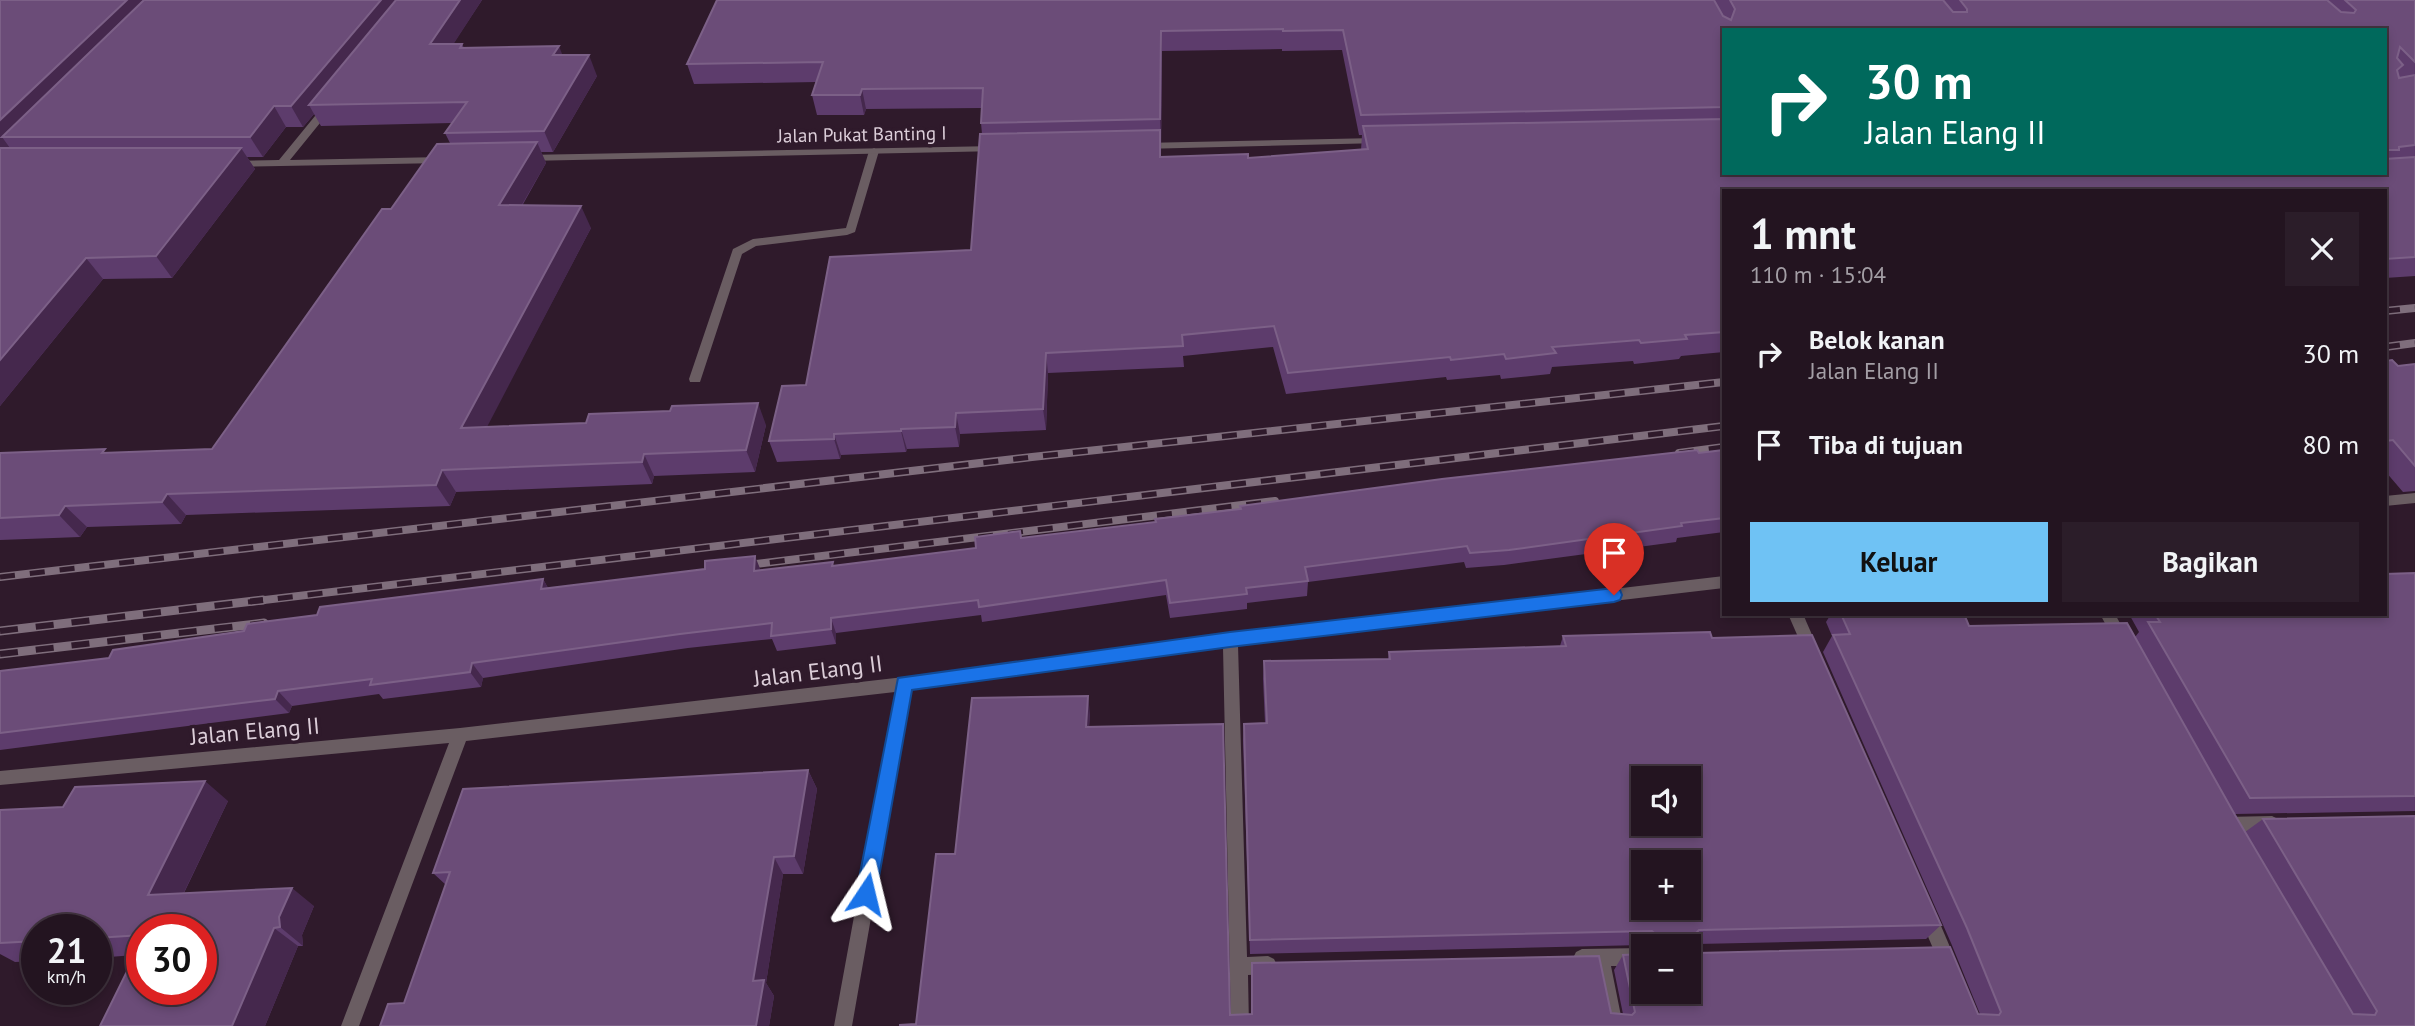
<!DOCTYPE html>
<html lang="id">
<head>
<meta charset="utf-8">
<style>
  :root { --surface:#231420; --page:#2b1d29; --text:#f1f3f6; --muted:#a39ea5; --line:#40333e; --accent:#6fc2f4 }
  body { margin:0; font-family:"PT Sans",sans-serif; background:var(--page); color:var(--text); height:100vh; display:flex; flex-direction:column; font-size:26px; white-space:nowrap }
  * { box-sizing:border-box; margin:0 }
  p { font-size:23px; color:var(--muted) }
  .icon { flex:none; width:38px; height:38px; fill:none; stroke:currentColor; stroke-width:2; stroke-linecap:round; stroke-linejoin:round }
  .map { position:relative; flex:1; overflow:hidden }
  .panel { position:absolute; left:1722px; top:189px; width:665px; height:427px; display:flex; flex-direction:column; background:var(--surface); border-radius:0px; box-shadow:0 4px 10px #0003,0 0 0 2px var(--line) }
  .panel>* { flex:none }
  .top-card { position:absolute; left:1722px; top:28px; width:665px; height:147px; border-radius:0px; box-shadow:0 4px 10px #0003,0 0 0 2px var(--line); background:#00695c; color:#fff; overflow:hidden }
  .tools { position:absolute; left:1631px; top:766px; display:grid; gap:14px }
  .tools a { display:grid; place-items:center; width:70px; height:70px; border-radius:0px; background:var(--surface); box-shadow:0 4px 10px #0003,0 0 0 2px var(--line); font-size:35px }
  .speed { position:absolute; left:21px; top:914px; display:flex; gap:14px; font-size:35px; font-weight:700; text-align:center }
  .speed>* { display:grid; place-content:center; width:91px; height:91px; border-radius:50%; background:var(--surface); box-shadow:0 4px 10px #0003,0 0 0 2px var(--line); line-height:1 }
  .speed small { font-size:18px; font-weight:400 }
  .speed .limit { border:10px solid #d22; background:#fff; color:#111 }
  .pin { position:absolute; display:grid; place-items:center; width:60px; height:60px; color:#fff; margin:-72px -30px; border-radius:50% 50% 50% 0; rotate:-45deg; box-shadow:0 0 7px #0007 }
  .pin .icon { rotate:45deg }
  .me { position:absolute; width:77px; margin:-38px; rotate:10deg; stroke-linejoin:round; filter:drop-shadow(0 0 5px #0008) }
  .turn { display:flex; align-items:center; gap:24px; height:147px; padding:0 28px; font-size:32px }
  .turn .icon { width:91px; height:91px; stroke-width:2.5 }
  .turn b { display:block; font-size:49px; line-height:60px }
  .round { display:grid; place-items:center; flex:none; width:74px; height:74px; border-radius:0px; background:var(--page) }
  .headline { display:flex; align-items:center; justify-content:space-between; height:119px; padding:0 28px }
  h1 { font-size:42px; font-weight:600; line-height:52px }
  .button { display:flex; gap:14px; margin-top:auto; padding:14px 28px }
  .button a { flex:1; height:80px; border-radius:0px; background:var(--accent); color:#111; font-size:28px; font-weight:600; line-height:80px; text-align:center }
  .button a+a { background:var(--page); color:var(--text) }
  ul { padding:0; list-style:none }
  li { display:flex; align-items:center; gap:21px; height:91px; padding:0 28px }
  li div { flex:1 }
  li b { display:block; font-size:26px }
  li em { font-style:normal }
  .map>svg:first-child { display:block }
</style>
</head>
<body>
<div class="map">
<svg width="2415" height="1026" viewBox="0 0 2415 1026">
  <rect width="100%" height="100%" fill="#2f1a2b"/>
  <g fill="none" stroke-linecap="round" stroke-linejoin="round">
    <path fill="#6a5d62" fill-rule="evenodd" d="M 874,148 L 879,151 L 855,232 L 847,235 L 756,246 L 742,254 L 701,379 L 700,382 L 690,382 L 689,379 L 733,249 L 753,239 L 846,228 L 869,151 Z"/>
    <g fill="#6a5d62" fill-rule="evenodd">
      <path d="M 328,104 L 333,107 L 290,160 L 443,157 L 448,160 L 443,163 L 232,167 L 227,164 L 232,161 L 279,160 L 324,105 Z"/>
      <path d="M 1377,138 L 1382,141 L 1381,143 L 1142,149 L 1137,146 L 1142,143 Z"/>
      <path d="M 996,146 L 1000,147 L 1000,151 L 526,161 L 521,158 L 526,155 Z"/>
      <path d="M 2415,493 L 2415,503 L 2385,506 L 2385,496 Z"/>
      <path d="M 1724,576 L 1724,588 L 1238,645 L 1247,957 L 1268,956 L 1274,959 L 1277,965 L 1274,971 L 1268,974 L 1248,975 L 1249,1026 L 1231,1026 L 1223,647 L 911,690 L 852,1026 L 834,1026 L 895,692 L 466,741 L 359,1026 L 341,1026 L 449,743 L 0,785 L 0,771 L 460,728 L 904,677 L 1230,634 Z"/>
      <path d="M 1788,614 L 1803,614 L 1819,651 L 1816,655 L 1811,657 L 1806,655 Z"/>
      <path d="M 2100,614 L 2115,614 L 2128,638 L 2125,642 L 2120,644 L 2115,642 Z"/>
      <path d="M 2272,816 L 2278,819 L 2280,824 L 2278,829 L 2272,832 L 2224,833 L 2218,830 L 2216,825 L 2218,820 L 2224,817 Z"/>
      <path d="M 1927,905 L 1933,907 L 1958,966 L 1955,972 L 1949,975 L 1943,972 L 1918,913 L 1921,907 Z"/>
      <path d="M 1643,948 L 1643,966 L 1611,966 L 1623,1026 L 1605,1026 L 1593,967 L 1576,964 L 1573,958 L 1576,952 L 1582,949 Z"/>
    </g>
    <g stroke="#7f6e7c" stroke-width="8">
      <g id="rail-far1">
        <path d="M 2385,311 L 2415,308"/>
        <path d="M 2385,347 L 2415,343"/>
        <path d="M 1679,453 L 1724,447"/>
        <path d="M 740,566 L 1275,501"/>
        <path d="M 0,577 L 1032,457 L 1724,382"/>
        <path d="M 248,602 L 1724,426"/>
      </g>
    </g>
    <g stroke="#7f6e7c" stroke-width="9">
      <g id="rail">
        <path d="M 0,631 L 263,600"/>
        <path d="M 0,654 L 264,623"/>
      </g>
    </g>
    <use href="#rail-far1" stroke="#2f1a2b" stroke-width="5" stroke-dasharray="15" stroke-linecap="butt"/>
    <use href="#rail" stroke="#2f1a2b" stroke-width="6" stroke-dasharray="18" stroke-linecap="butt"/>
  </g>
  <g fill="#5d3c6c" fill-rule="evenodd">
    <path d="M 0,0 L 482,0 L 453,44 L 462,44 L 464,48 L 562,55 L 597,76 L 553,152 L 541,152 L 546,163 L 522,206 L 591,228 L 486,427 L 766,425 L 755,472 L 654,476 L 652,484 L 456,492 L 450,506 L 186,515 L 181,524 L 87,527 L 80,537 L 0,540 L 0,453 L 109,453 L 212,449 L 391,209 L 450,143 L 445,133 L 452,123 L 321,126 L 314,114 L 303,127 L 286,127 L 263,157 L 247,157 L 255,169 L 172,278 L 103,279 L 0,406 Z"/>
    <path d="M 717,0 L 2415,0 L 2415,276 L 2385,278 L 2385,191 L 1724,191 L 1724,352 L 1681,356 L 1679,359 L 1634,364 L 1633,361 L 1552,367 L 1550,374 L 1501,379 L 1500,375 L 1447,380 L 1446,377 L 1286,394 L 1273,347 L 1183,356 L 1184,367 L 1048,373 L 1046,430 L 960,434 L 959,447 L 907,449 L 906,452 L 841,455 L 840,459 L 777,462 L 769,441 L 806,385 L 971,250 L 982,134 L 981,123 L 982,108 L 866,109 L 864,115 L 817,115 L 812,95 L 816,82 L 694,84 L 687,64 ZM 1724,30 L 2385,30 L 2385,173 L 1724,173 ZM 1282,49 L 1282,51 L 1342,50 L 1359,135 L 1362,135 L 1361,150 L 1248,158 L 1161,157 L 1162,51 Z"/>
    <path d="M 2385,361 L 2398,366 L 2415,364 L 2415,491 L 2403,492 L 2385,471 Z"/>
    <path d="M 1724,450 L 1724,532 L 1677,538 L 1676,542 L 1504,565 L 1466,568 L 1464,562 L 1308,582 L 1307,596 L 1247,603 L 1247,609 L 1170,618 L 1166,595 L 982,622 L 981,615 L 836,633 L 836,644 L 777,651 L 772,639 L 688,648 L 483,678 L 481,687 L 383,699 L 379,694 L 292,706 L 289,713 L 0,750 L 0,671 L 109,658 L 317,615 L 543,579 L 548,588 L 761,570 L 834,566 L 976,548 L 1021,538 L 1156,522 L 1240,509 L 1240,506 Z"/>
    <path d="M 2415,573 L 2415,811 L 2235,814 L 2245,832 L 2263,819 L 2415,1026 L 916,1024 L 955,854 L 1090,713 L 1089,727 L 1230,1015 L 1251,1014 L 1252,963 L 1623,1014 L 1614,970 L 1623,955 L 1643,992 L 1689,947 L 1644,947 L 1643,945 L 1250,954 L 1243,740 L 1244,724 L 1265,723 L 1263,679 L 1264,661 L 1388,659 L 1389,652 L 1560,646 L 1563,636 L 1712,638 L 1941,925 L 1926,939 L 1697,944 L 1697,953 L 1980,1014 L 1951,943 L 1823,652 L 1832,636 L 1826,622 L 1831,614 L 1964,614 L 1969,626 L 2135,637 L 2139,632 L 2129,614 L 2385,614 Z"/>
    <path d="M 808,770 L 817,789 L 803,874 L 783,874 L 766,983 L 774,996 L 769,1026 L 380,1026 L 404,1003 L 446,885 L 433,873 Z"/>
    <path d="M 228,801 L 184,893 L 314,906 L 302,935 L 303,946 L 298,946 L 265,1026 L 100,1026 L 135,955 L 96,958 L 96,929 L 37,929 L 37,961 L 15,962 L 0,954 L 0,810 ZM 142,929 L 201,989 L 142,989 Z"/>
  </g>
  <g fill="#45284d">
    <path d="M 127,0 L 160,0 L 2,137 L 10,148 L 0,157 L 0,120 Z"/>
    <path d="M 381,0 L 408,0 L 309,105 L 314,114 L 303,127 L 291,106 Z"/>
    <path d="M 460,0 L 482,0 L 440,65 L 430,44 Z"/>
    <path d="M 1161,31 L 1162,51 L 1161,139 L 1160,119 Z"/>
    <path d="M 559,46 L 567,67 L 553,55 Z"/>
    <path d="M 589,55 L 597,76 L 553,152 L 544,131 Z"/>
    <path d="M 862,89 L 866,109 L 864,115 L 860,95 Z"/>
    <path d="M 274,106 L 286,127 L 263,157 L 250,137 Z"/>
    <path d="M 537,142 L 546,163 L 509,227 L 499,205 Z"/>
    <path d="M 241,148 L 255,169 L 172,278 L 156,256 Z"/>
    <path d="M 581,206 L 591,228 L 475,450 L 461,428 Z"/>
    <path d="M 86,258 L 103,279 L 0,406 L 0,360 Z"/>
    <path d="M 1046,353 L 1048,373 L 1046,430 L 1043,409 Z"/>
    <path d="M 758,403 L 766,425 L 755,472 L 746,450 Z"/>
    <path d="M 956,413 L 960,434 L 959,447 L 955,427 Z"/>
    <path d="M 901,429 L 907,449 L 906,452 L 901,431 Z"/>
    <path d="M 834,434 L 841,455 L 840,459 L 834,439 Z"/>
    <path d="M 644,454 L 654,476 L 652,484 L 642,462 Z"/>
    <path d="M 442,470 L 456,492 L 450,506 L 436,485 Z"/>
    <path d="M 167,494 L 186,515 L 181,524 L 162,502 Z"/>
    <path d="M 65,506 L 87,527 L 80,537 L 59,515 Z"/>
    <path d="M 755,556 L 761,571 L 754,571 Z"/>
    <path d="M 543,579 L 552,595 L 541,589 Z"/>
    <path d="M 831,618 L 836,633 L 836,644 L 831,629 Z"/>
    <path d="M 472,663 L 483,678 L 481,687 L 470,672 Z"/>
    <path d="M 278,691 L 292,706 L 289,713 L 275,699 Z"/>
    <path d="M 1088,696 L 1090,713 L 1088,743 L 1086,727 Z"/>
    <path d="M 808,770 L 817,789 L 803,874 L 794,856 Z"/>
    <path d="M 205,781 L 228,801 L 174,913 L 148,895 Z"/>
    <path d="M 774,857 L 783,874 L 766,983 L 774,996 L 769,1026 L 756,1026 L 753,981 Z"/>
    <path d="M 292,888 L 314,906 L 302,935 L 303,946 L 280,927 L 279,917 Z"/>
    <path d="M 274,928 L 298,946 L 265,1026 L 232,1026 Z"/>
  </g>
  <g fill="#6b4c78" stroke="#7c6087" stroke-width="2" fill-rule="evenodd">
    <path d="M 0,0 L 127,0 L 0,120 Z"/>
    <path d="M 144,0 L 381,0 L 291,106 L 274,106 L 250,137 L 2,137 Z"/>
    <path d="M 396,0 L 460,0 L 430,44 L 462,44 L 460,48 L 559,46 L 553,55 L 589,55 L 544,131 L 445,133 L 467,102 L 309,105 Z"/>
    <path d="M 717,0 L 1714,0 L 1723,16 L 1731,20 L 1735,9 L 1730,0 L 1943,0 L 1953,12 L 1967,12 L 1967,9 L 1960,0 L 2327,0 L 2341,12 L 2354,13 L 2356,10 L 2345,0 L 2415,0 L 2415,62 L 2400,47 L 2397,58 L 2403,65 L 2397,70 L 2399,78 L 2415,75 L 2415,145 L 2399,147 L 2399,150 L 2385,150 L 2385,30 L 1724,30 L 1724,107 L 1361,115 L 1343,30 L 1283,31 L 1283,29 L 1161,31 L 1160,119 L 981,123 L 983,88 L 862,89 L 860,95 L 812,95 L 823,62 L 687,64 Z"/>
    <path d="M 1724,119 L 1724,173 L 2385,173 L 2385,159 L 2415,157 L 2415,257 L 2385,259 L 2385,191 L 1724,191 L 1724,332 L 1685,335 L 1687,339 L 1641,343 L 1639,340 L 1552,347 L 1556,353 L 1506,359 L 1504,354 L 1451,360 L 1450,357 L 1288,373 L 1274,326 L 1182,335 L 1183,346 L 1046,353 L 1043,409 L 956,413 L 955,427 L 901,429 L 901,431 L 834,434 L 834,439 L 769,441 L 782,386 L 806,385 L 830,257 L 971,250 L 980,134 L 1160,130 L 1160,157 L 1248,154 L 1248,158 L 1368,149 L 1363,126 Z"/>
    <path d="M 537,142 L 499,205 L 581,206 L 461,428 L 586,423 L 589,414 L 670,411 L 672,406 L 758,403 L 746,450 L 644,454 L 642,462 L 442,470 L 436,485 L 167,494 L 162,502 L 65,506 L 59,515 L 0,518 L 0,453 L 105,449 L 102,453 L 212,449 L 382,209 L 391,209 L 437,144 Z"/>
    <path d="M 0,148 L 241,148 L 156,256 L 86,258 L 0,360 Z"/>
    <path d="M 2392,360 L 2398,366 L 2415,364 L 2415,466 L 2393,440 L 2385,441 L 2385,361 Z"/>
    <path d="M 1697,450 L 1699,453 L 1724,450 L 1724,518 L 1681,523 L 1682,526 L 1509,550 L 1470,553 L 1467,546 L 1305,567 L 1308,581 L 1246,588 L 1247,594 L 1170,603 L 1166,580 L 979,607 L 978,600 L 831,618 L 831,629 L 771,636 L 772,623 L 680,634 L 472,663 L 470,672 L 370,685 L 372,679 L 278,691 L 275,699 L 0,733 L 0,671 L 109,658 L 113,650 L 244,631 L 247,624 L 317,615 L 320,607 L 543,579 L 541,589 L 705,569 L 705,561 L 755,556 L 754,571 L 833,562 L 832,566 L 976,548 L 975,537 L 1020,531 L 1021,538 L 1156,522 L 1155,519 L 1241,509 L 1240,506 L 1442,479 Z"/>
    <path d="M 2415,573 L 2415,796 L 2250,798 L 2148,622 L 2160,622 L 2155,614 L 2385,614 L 2385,574 Z"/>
    <path d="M 1841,614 L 1964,614 L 1969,626 L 2127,623 L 2235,815 L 2353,1014 L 2375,1015 L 2377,1011 L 2263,819 L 2415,816 L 2415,1026 L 900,1026 L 900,1025 L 916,1024 L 936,854 L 955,854 L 972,698 L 1088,696 L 1086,727 L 1223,724 L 1230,1015 L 1252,1014 L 1252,963 L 1599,956 L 1611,1013 L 1632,1015 L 1635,1012 L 1623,955 L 1643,954 L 1643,992 L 1689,992 L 1689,947 L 1654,947 L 1655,934 L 1652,931 L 1250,940 L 1244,724 L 1267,723 L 1264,661 L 1390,659 L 1389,652 L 1566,646 L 1563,636 L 1710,632 L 1712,638 L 1812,635 L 1941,925 L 1699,930 L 1696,933 L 1697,953 L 1950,947 L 1978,1014 L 1999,1015 L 2001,1012 L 1967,928 L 1833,635 L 1850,634 ZM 1643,779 L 1689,779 L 1689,824 L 1643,824 ZM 1643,863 L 1689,863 L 1689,908 L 1643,908 Z"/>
    <path d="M 808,770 L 794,856 L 774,857 L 753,981 L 764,980 L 756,1026 L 380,1026 L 388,1004 L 404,1003 L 450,872 L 433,873 L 463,789 Z"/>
    <path d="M 205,781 L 148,895 L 292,888 L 279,917 L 280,927 L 274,928 L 232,1026 L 100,1026 L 142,941 L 142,989 L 201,989 L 201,929 L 142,929 L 142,935 L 96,938 L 96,929 L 37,929 L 37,941 L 0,943 L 0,810 L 63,807 L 75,787 Z"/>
  </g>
  <path fill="#1a73e8" stroke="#114b97" stroke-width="2" d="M 1614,588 L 1620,590 L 1622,595 L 1620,600 L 1614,602 L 1230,647 L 912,690 L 876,894 L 873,901 L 866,904 L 859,901 L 856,894 L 898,678 L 1230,632 Z"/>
  <g text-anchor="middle" stroke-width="7" stroke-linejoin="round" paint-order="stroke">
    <g font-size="19" fill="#dbcdd8" stroke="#2f1a2b">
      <text transform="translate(862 134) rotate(-1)" y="7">Jalan Pukat Banting I</text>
    </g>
    <g font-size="23" fill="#dbcdd8" stroke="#2f1a2b">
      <text transform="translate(818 671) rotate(-7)" y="8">Jalan Elang II</text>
      <text transform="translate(255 731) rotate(-5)" y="8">Jalan Elang II</text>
    </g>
  </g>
</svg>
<div class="tools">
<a><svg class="icon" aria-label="sound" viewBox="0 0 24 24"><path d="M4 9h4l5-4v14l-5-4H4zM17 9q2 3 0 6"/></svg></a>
<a>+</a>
<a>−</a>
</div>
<div class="speed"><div>21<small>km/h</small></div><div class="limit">30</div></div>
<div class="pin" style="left:1614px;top:595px;background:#d93025"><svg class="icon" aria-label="arrive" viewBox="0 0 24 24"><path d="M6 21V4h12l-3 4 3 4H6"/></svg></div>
<svg class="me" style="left:866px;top:894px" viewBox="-20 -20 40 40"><path d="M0-17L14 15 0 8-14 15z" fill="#1a73e8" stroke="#fff" stroke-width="4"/></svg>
<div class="top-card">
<div class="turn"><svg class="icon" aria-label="right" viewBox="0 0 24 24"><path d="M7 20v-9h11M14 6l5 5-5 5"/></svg><div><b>30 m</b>Jalan Elang II</div></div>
</div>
<section class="panel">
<div class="headline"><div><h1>1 mnt</h1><p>110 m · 15:04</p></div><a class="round"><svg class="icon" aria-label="close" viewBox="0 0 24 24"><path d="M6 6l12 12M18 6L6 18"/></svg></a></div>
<ul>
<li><svg class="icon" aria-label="right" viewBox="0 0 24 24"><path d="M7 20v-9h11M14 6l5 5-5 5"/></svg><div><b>Belok kanan</b><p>Jalan Elang II</p></div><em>30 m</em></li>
<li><svg class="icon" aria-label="arrive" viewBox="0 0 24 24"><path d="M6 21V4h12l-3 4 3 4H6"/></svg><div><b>Tiba di tujuan</b></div><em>80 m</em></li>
</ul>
<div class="button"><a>Keluar</a><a>Bagikan</a></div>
</section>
</div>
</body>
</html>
